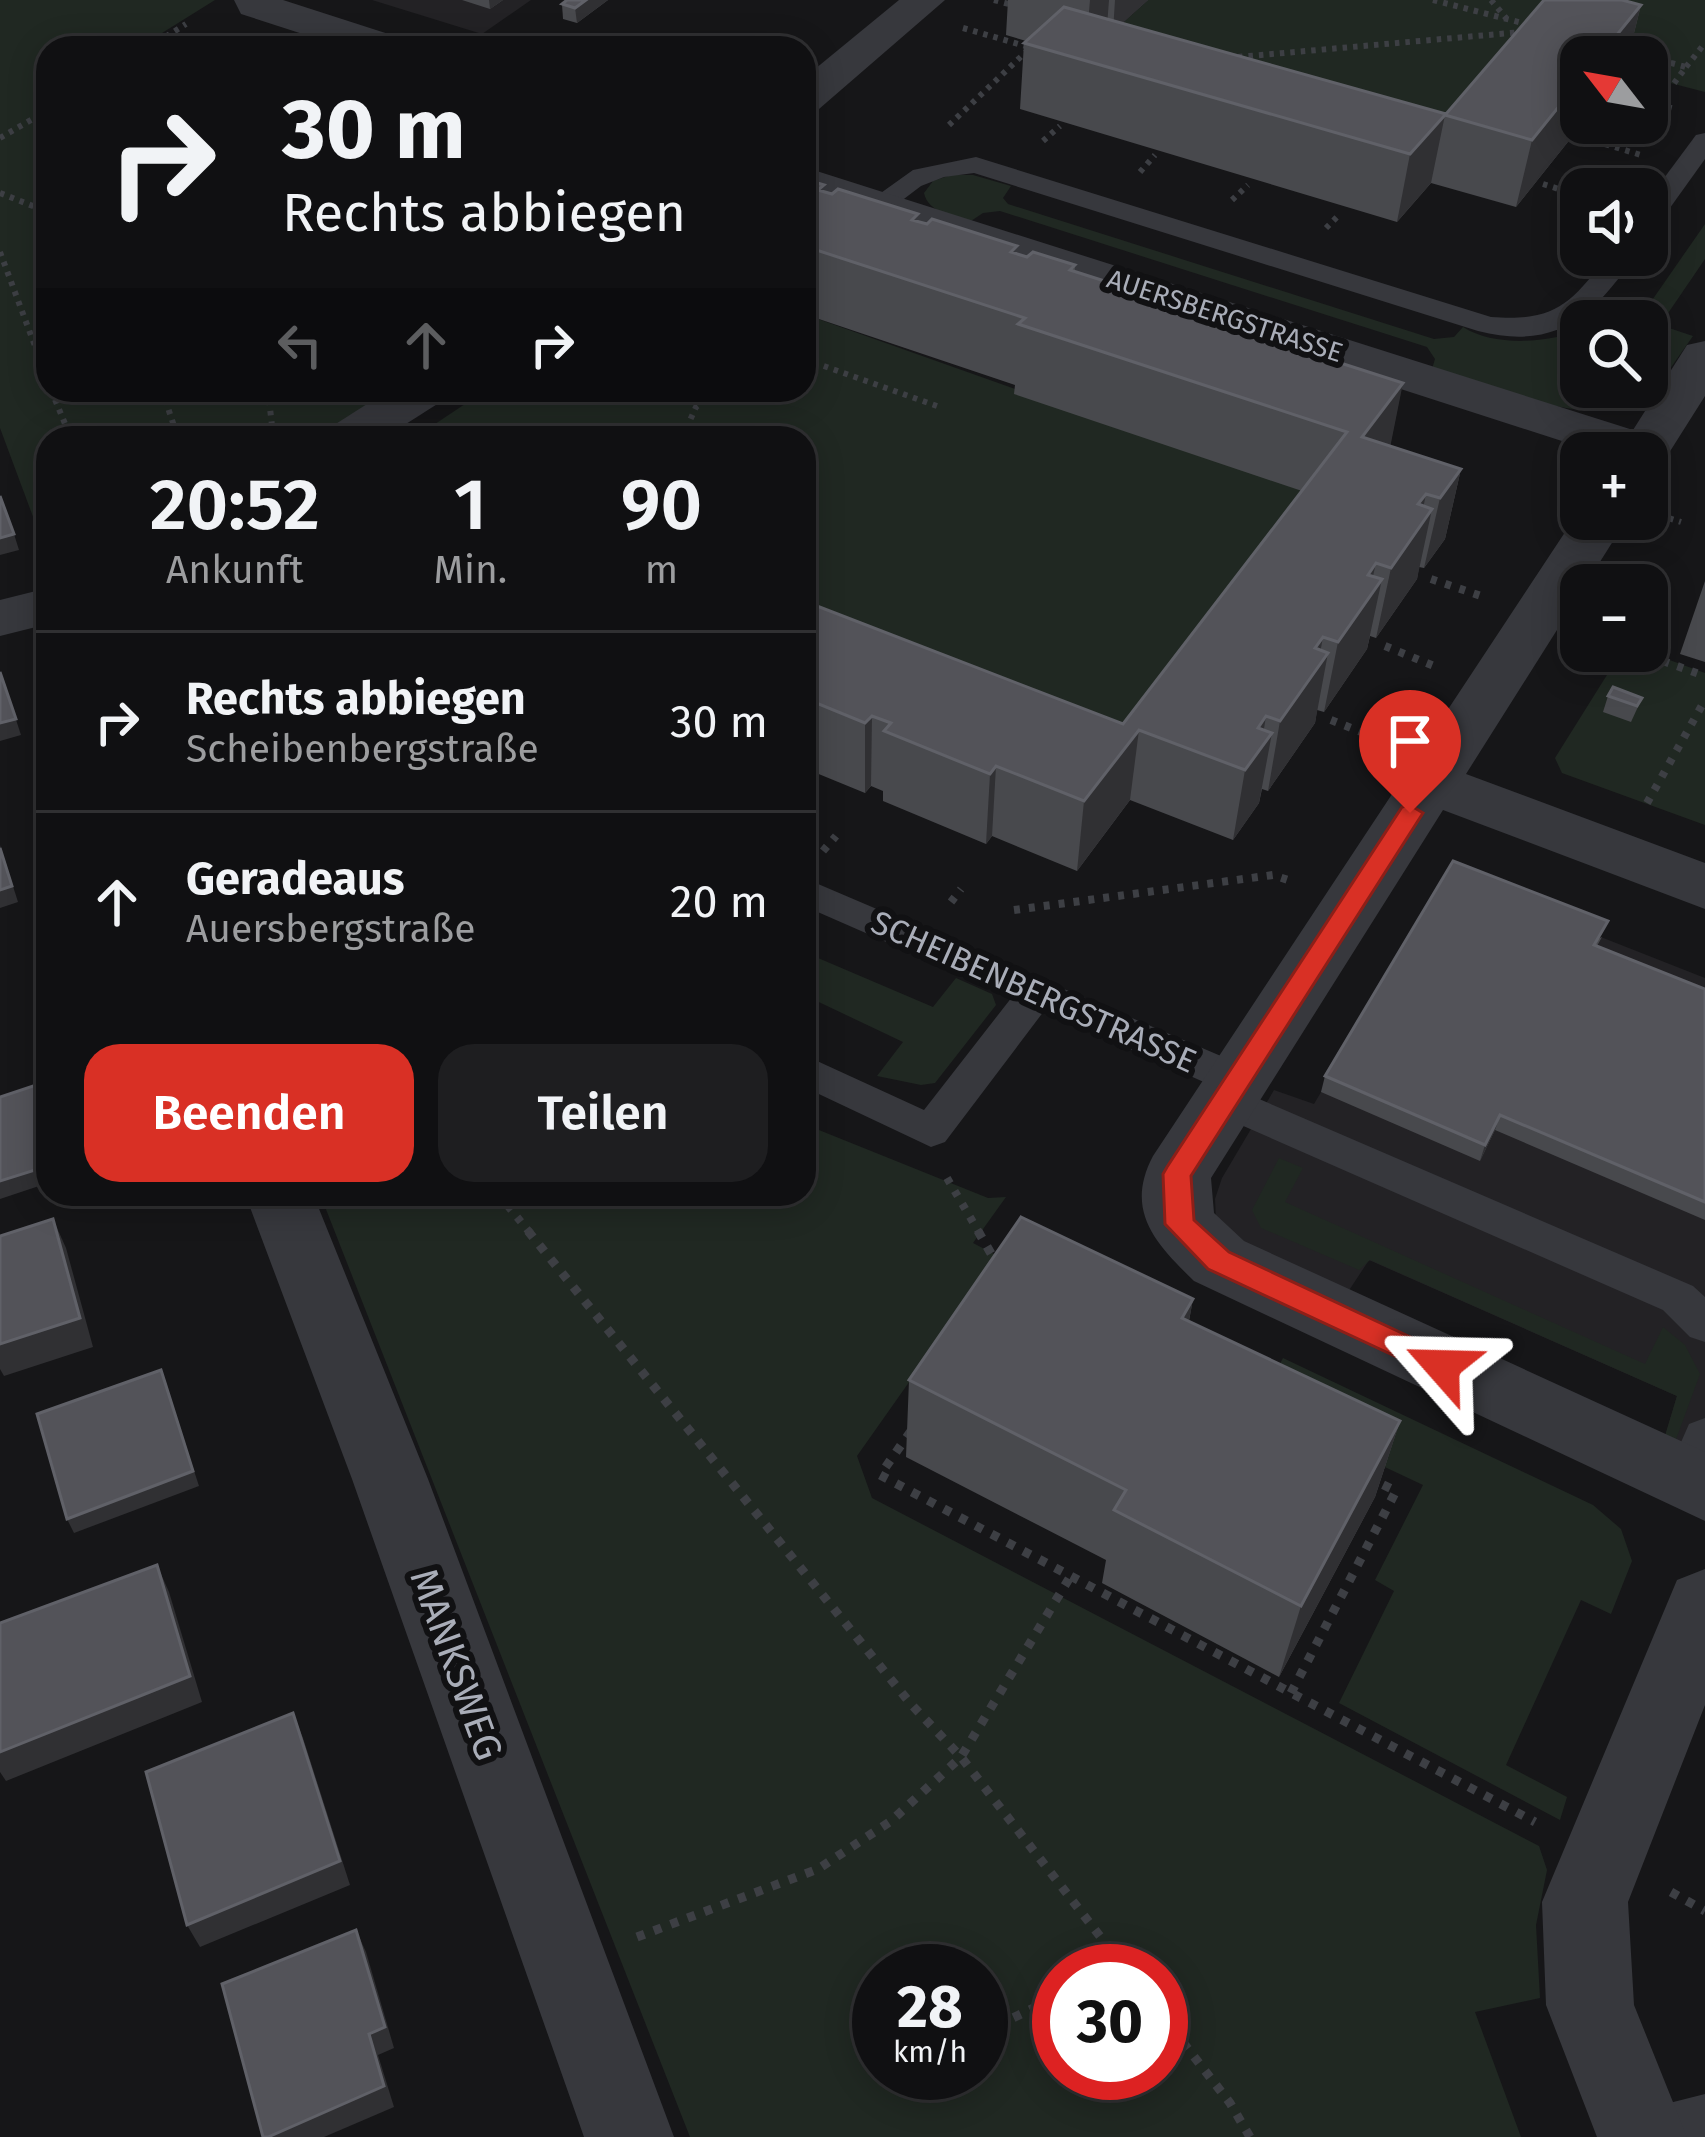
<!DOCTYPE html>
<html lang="de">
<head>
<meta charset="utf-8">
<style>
  :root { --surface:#101012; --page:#1e1e20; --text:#f1f3f6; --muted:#9c9d9f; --line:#303032; --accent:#d93025 }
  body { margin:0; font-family:"Fira Sans",sans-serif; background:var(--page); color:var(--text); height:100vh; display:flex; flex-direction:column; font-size:45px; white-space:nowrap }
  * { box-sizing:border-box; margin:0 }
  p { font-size:39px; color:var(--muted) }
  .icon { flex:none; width:66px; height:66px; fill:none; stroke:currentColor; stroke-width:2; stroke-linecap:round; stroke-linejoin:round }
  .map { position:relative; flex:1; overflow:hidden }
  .panel { position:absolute; left:36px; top:426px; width:780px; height:780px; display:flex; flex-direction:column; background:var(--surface); border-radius:36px; box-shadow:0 6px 30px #0003,0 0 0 3px var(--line) }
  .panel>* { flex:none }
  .banner { position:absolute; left:36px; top:36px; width:780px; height:366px; border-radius:36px; box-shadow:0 6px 30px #0003,0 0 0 3px var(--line); background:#101012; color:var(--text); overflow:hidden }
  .needle { width:78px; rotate:301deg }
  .tools { position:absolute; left:1560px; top:36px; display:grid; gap:24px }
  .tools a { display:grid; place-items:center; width:108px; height:108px; border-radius:24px; background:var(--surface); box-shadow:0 6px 30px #0003,0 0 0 3px var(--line); font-size:60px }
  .speed { position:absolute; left:852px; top:1944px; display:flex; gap:24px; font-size:60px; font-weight:700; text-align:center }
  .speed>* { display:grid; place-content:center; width:156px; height:156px; border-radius:50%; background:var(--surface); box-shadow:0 6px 30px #0003,0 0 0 3px var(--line); line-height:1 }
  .speed small { font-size:30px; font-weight:400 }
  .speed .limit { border:18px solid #d22; background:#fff; color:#111 }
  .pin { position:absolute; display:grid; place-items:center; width:102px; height:102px; color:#fff; margin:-123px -51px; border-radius:50% 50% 50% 0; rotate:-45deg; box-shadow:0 0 12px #0007 }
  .pin .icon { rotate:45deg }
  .me { position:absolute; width:132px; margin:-66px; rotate:295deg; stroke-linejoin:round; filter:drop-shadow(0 0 9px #0008) }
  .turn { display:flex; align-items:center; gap:42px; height:252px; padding:0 48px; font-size:54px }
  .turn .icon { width:156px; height:156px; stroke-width:2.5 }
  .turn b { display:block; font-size:84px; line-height:102px }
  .lanes { display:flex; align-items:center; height:114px; padding:0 48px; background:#0003; justify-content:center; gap:60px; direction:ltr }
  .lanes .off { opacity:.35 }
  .eta { display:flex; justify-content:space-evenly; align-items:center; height:204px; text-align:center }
  .eta b { font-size:72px; font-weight:600; line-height:84px }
  .button { display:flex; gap:24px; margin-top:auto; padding:24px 48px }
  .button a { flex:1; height:138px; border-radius:36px; background:var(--accent); color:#fff; font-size:48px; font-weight:600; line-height:138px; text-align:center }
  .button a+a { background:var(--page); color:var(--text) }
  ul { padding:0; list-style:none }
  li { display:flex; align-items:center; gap:36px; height:180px; padding:0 48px; border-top:3px solid var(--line) }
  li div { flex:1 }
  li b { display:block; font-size:45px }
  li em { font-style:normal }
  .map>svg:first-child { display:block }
</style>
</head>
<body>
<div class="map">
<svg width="1705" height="2137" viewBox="0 0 1705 2137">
  <rect width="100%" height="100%" fill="#161618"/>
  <g fill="#232225">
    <path d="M 372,0 L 531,0 L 482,34 Z"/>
    <path d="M 1448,877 L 1705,978 L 1705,1460 L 1664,1440 L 1677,1396 L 1369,1260 L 1346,1295 L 1253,1255 L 1216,1220 L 1215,1199 L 1222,1178 L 1274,1090 L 1314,1104 Z"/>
  </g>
  <g fill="#202822" fill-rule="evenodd">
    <path d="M 0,0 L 215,0 L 138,48 L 48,48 L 48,390 L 397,390 L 319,438 L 48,438 L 48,557 L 0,428 Z"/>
    <path d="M 1148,0 L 1705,0 L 1705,92 L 1647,77 L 1647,57 L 1581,57 L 1433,181 L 1113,32 Z"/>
    <path d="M 951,175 L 973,175 L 1011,186 L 1003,198 L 1008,204 L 1434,339 L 1454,337 L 1463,327 C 1494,347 1548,343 1581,330 L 1581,387 L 1647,387 L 1647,321 L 1598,321 L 1606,310 L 1639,319 L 1705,224 L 1705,259 L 1660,325 L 1693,336 L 1646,403 C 1574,426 1501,390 1432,369 L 1435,359 L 1427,347 L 1000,211 L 983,213 L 971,221 C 954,216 928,213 924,193 L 933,181 Z"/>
    <path d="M 804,314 L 1334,502 L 1115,794 L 804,670 L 804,438 L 414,438 L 486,390 L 804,390 Z"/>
    <path d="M 1622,651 L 1645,651 L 1705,673 L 1705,825 L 1562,773 L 1555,758 Z"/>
    <path d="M 804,952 L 933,1007 L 956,978 L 992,994 L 996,1005 L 935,1083 L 921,1085 L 877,1076 L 903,1042 L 804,995 Z"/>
    <path d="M 804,1124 L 988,1198 L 1006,1197 L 973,1243 L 998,1256 L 857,1456 L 872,1498 L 1539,1846 L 1547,1870 L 1536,1925 L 1540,1998 L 1475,2012 L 1521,2137 L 690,2137 L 320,1194 L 804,1194 ZM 879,1971 L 981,1971 L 981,2073 L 879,2073 ZM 1059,1971 L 1161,1971 L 1161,2073 L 1059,2073 Z"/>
    <path d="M 1279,1158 L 1303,1168 L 1285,1202 L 1645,1364 L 1663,1327 L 1685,1345 L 1700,1374 L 1674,1445 L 1664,1439 L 1677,1396 L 1370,1260 L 1359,1270 L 1261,1228 L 1252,1210 Z"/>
    <path d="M 1283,1358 L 1593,1505 L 1621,1529 L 1632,1561 L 1611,1614 L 1581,1600 L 1506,1765 L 1567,1797 L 1560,1820 L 1339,1703 L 1394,1591 L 1375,1580 L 1423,1485 L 1257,1407 Z"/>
  </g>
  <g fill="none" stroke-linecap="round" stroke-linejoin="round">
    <g stroke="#3d3f44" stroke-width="6" stroke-dasharray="4.5 6" stroke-linecap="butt">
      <path d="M 994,0 L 1016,6"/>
      <path d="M 1433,0 L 1530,25"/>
      <path d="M 1491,0 L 1506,18"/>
      <path d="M 963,28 L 1029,47"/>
      <path d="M 148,48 L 186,24"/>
      <path d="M 1620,49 L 1686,67 L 1672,86"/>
      <path d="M 1238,57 L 1522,32"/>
      <path d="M 1686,67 L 1705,43"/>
      <path d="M 1647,102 L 1675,109"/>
      <path d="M 949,125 L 1029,49"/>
      <path d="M 0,138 L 48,110"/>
      <path d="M 1585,138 L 1641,155"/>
      <path d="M 1043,141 L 1060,126"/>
      <path d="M 1140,172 L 1155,155"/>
      <path d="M 1543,184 L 1581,196"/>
      <path d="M 0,193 L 48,212"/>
      <path d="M 1232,200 L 1248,185"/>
      <path d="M 1326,228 L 1340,214"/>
      <path d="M 0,252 L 48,381"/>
      <path d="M 804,359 L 937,406"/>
      <path d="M 51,390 L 71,438"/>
      <path d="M 162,390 L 178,438"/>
      <path d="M 268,390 L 273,435"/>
      <path d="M 239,438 L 281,438"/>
      <path d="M 682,438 L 696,407 L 719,390"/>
      <path d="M 1659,515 L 1681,522"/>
    </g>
    <g stroke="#3d3f44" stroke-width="8" stroke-dasharray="6 9" stroke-linecap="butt">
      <path d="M 1431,579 L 1484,597"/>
      <path d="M 1385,646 L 1434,666"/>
      <path d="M 1635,651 L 1705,676"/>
      <path d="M 1331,720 L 1386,742"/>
      <path d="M 1647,803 L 1705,700"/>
      <path d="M 823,851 L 836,836"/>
      <path d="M 951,902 L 961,889"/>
      <path d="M 1014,910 L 1273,875 L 1291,881"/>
      <path d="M 947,1178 L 980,1234"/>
      <path d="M 498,1194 L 531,1234"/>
    </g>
    <g stroke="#3d3f44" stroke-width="9" stroke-dasharray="8 10" stroke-linecap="butt">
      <path d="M 528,1231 L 910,1703 L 961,1757 L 1127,1971"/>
      <path d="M 978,1231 L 997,1264"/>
      <path d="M 911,1431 L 880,1475 L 1535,1822"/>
      <path d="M 1291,1693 L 1396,1491 L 1373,1480"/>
      <path d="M 1671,1892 L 1705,1911"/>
      <path d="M 637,1937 L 818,1869 L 891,1821 L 961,1757 L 1070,1577"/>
      <path d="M 1161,2014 L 1230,2103 L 1250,2137"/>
      <path d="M 981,2033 L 1059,1996"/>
      <path d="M 885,2079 L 896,2073"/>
    </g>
    <g fill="#37383d" fill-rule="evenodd">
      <path d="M 1705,133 L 1705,159 L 1657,226 L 1647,228 L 1647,201 L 1696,135 Z"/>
      <path d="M 976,157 L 1491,317 C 1555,322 1571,304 1608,255 L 1636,255 C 1593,316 1557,351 1478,331 L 974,173 L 944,177 L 921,186 L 888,211 L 868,211 L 864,205 L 913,170 Z"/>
      <path d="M 804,878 L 1249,1068 L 1255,1079 L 1243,1092 L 1693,1286 L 1705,1297 L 1705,1342 L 1690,1337 L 1663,1310 L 1209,1111 L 1203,1100 L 1215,1087 L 1044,1011 L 945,1142 L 931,1147 L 804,1087 L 804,1055 L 924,1110 L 1012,997 L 804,906 Z"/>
      <path d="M 1705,1418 L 1705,1488 L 1687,1499 L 1671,1493 L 1665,1479 L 1689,1424 Z"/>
      <path d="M 1705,2094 L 1705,2137 L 1615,2137 L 1622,2115 Z"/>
    </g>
    <g fill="#37383d" fill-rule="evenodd">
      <path d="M 234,0 L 283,0 L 404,39 L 410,48 L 346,48 L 241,14 Z"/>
      <path d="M 899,0 L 945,0 L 819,109 L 804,113 L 804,78 Z"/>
      <path d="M 804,167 L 1633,430 L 1687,345 L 1705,341 L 1705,396 L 1662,464 L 1647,468 L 1647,453 L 1599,453 L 804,196 Z"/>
      <path d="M 389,390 L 449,390 L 442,401 L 384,438 L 323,438 L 331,427 Z"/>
      <path d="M 1581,508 L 1581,519 L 1627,519 L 1466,774 L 1705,863 L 1705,909 L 1443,810 L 1211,1178 L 1214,1213 L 1244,1241 L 1705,1452 L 1705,1521 L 1194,1281 C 1156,1244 1124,1211 1153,1156 Z"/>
      <path d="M 48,588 L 48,624 L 0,636 L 0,600 Z"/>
      <path d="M 245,1194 L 313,1194 L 428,1479 L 674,2137 L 584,2137 L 352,1479 Z"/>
      <path d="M 1705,1569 L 1705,1705 L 1628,1902 L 1634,2005 L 1687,2137 L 1597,2137 L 1546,2005 L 1542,1902 L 1677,1580 Z"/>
    </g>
  </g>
  <g fill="#48494d">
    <path d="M 462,0 L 503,0 L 490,9 Z"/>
    <path d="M 567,0 L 608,0 L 577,23 L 563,19 L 562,4 Z"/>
    <path d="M 1008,0 L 1148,0 L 1122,23 L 1446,114 L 1641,5 L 1628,57 L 1581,57 L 1581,123 L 1583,123 L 1516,207 L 1431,183 L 1397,222 L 1020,109 L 1024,43 L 1026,41 L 1006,35 Z"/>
    <path d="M 804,179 L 824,192 L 1027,257 L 1075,265 L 1075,271 L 1116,292 L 1332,361 L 1390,446 L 1461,469 L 1445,539 L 1424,568 L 1419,567 L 1417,579 L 1376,638 L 1370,636 L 1367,649 L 1324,712 L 1317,710 L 1315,723 L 1268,791 L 1262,789 L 1259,803 L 1233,840 L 1130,800 L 1077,871 L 992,836 L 986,844 L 883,801 L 883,791 L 871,786 L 865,793 L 804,768 L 804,601 L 1123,724 L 1302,491 L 1014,394 L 1015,385 L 804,314 Z"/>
    <path d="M 1705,581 L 1705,662 L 1680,654 Z"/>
    <path d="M 1608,696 L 1642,698 L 1631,722 L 1603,712 Z"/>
    <path d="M 1602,937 L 1597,946 L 1705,989 L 1705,1220 L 1495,1130 L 1480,1161 L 1321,1092 L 1325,1076 Z"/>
    <path d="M 1193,1299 L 1189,1321 L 1400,1421 L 1375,1497 L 1279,1677 L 1102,1583 L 1106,1560 L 906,1457 L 909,1380 Z"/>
  </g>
  <g fill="#303033">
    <path d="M 489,0 L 503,0 L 490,9 Z"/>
    <path d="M 586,0 L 608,0 L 577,23 L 575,8 Z"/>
    <path d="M 1090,0 L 1109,0 L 1106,39 L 1085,58 Z"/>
    <path d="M 1115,0 L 1148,0 L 1113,32 Z"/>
    <path d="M 1641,5 L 1628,57 L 1599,57 Z"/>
    <path d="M 1581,79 L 1581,123 L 1583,123 L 1516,207 L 1532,140 Z"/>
    <path d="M 1445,115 L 1431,183 L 1397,222 L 1410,154 Z"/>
    <path d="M 1403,383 L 1389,453 L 1362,437 Z"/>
    <path d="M 1461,469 L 1445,539 L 1424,568 L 1440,498 Z"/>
    <path d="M 1426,494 L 1419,529 L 1432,509 L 1417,579 L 1376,638 L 1391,568 L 1418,504 Z"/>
    <path d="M 14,534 L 19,550 L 0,555 L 0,538 Z"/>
    <path d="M 1376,563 L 1368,598 L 1382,579 L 1367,649 L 1324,712 L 1338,642 L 1368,575 Z"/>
    <path d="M 1323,637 L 1317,670 L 1328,653 L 1315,723 L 1268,791 L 1280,721 L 1315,648 Z"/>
    <path d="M 0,671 L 21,735 L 0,741 Z"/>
    <path d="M 872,716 L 871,786 L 865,793 L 865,723 Z"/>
    <path d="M 1266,716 L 1261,748 L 1272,733 L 1259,803 L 1233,840 L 1245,770 L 1258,728 Z"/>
    <path d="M 1139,730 L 1130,800 L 1077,871 L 1084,801 Z"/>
    <path d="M 996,766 L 992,836 L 986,844 L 990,774 Z"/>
    <path d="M 0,845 L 18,902 L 0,908 Z"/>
    <path d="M 1500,1115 L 1495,1130 L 1480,1161 L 1485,1145 Z"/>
    <path d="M 48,1166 L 48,1183 L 0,1199 L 0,1181 Z"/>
    <path d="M 53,1219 L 66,1248 L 93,1347 L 4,1376 L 0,1369 L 0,1344 Z"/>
    <path d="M 1193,1299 L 1178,1378 L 1182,1318 Z"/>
    <path d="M 161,1370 L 199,1486 L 74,1533 L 67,1519 Z"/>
    <path d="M 1400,1421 L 1375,1497 L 1279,1677 L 1301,1606 Z"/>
    <path d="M 157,1565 L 169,1592 L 202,1702 L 6,1781 L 0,1772 L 0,1752 Z"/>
    <path d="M 293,1713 L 303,1738 L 350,1885 L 200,1947 L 187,1925 Z"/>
    <path d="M 356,1930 L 366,1952 L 394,2048 L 378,2055 L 394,2107 L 324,2137 L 268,2137 L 369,2034 Z"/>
  </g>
  <g fill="#535359" stroke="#606168" stroke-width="3">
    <path d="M 567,0 L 586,0 L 575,8 L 562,4 Z"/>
    <path d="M 1544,0 L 1622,0 L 1641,5 L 1599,57 L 1581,57 L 1581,79 L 1532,140 L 1445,115 L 1410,154 L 1024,43 L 1064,7 L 1446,114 Z"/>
    <path d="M 804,179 L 824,185 L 818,190 L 832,194 L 838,189 L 918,214 L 912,220 L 927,224 L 932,219 L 1017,246 L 1011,252 L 1027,257 L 1033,252 L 1075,265 L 1070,270 L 1117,285 L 1112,290 L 1129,296 L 1134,290 L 1225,319 L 1220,325 L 1236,330 L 1240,324 L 1333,354 L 1328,359 L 1403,383 L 1362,437 L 1461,469 L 1440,498 L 1426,494 L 1418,504 L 1432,509 L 1391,568 L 1376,563 L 1368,575 L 1382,579 L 1338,642 L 1323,637 L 1315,648 L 1328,653 L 1280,721 L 1266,716 L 1258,728 L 1272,733 L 1245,770 L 1139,730 L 1084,801 L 996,766 L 990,774 L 884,731 L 891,723 L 872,716 L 865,723 L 804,698 L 804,601 L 1123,724 L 1347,432 L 1018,324 L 1025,318 L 804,246 Z"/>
    <path d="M 0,496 L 14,534 L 0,538 Z"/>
    <path d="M 0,672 L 16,719 L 0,723 Z"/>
    <path d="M 1613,687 L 1642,698 L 1637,706 L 1608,696 Z"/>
    <path d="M 0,848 L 12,886 L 0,890 Z"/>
    <path d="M 1453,861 L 1608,921 L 1594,945 L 1705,989 L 1705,1202 L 1500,1115 L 1485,1145 L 1325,1076 Z"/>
    <path d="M 48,1081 L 48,1166 L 0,1181 L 0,1097 Z"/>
    <path d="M 1021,1217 L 1193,1299 L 1182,1318 L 1400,1421 L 1301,1606 L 1114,1510 L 1126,1490 L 909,1380 Z"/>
    <path d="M 53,1219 L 80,1318 L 0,1344 L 0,1236 Z"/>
    <path d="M 161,1370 L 193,1471 L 67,1519 L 37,1414 Z"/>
    <path d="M 157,1565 L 190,1676 L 0,1752 L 0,1623 Z"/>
    <path d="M 293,1713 L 340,1861 L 187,1925 L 146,1772 Z"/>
    <path d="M 356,1930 L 385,2027 L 369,2034 L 384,2086 L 268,2137 L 263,2137 L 222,1984 Z"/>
  </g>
  <path fill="#d93025" stroke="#8d1f18" stroke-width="3" d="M 1410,805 L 1423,813 L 1191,1176 L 1194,1220 L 1229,1252 L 1453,1357 L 1457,1366 L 1453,1375 L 1442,1378 L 1208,1269 L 1165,1224 L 1163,1174 L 1167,1167 L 1402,807 Z"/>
  <g text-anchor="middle" stroke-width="12" stroke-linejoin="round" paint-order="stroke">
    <g font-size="27" fill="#a9adb8" stroke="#111113">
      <text transform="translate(1225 316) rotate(18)" y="9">AUERSBERGSTRASSE</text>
    </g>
    <g font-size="33" fill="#a9adb8" stroke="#111113">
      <text transform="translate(1034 991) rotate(24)" y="12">SCHEIBENBERGSTRASSE</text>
    </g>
    <g font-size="39" fill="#a9adb8" stroke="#111113">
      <text transform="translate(457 1664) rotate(70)" y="14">MANKSWEG</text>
    </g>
  </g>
</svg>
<div class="tools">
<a><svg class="needle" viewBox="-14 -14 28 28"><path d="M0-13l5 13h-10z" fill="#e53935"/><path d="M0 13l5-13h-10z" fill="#9c9d9f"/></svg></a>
<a><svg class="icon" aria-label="sound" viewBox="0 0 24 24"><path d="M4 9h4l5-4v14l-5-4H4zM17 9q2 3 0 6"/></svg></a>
<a><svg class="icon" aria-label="search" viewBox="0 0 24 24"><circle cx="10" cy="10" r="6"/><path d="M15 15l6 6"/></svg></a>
<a>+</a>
<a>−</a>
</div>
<div class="speed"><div>28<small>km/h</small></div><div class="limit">30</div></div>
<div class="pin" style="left:1410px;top:813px;background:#d93025"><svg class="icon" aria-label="arrive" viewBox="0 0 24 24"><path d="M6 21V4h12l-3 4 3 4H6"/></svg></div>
<svg class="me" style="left:1442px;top:1366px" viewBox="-20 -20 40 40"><path d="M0-17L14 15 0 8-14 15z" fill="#d93025" stroke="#fff" stroke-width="4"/></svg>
<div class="banner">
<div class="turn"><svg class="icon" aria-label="right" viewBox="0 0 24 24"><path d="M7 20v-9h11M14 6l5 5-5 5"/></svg><div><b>30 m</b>Rechts abbiegen</div></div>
<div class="lanes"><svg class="icon off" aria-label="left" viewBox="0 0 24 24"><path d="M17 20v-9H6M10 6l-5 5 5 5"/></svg><svg class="icon off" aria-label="ahead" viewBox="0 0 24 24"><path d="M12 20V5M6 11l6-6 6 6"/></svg><svg class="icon" aria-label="right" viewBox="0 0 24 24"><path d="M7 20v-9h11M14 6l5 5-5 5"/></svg></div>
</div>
<section class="panel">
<div class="eta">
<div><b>20:52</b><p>Ankunft</p></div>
<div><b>1</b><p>Min.</p></div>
<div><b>90</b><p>m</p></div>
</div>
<ul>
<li><svg class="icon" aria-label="right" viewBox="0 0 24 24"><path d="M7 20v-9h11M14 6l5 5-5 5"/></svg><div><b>Rechts abbiegen</b><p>Scheibenbergstraße</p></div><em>30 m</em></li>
<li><svg class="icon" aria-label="ahead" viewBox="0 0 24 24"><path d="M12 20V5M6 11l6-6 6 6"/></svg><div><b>Geradeaus</b><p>Auersbergstraße</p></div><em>20 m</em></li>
</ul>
<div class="button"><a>Beenden</a><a>Teilen</a></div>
</section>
</div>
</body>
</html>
